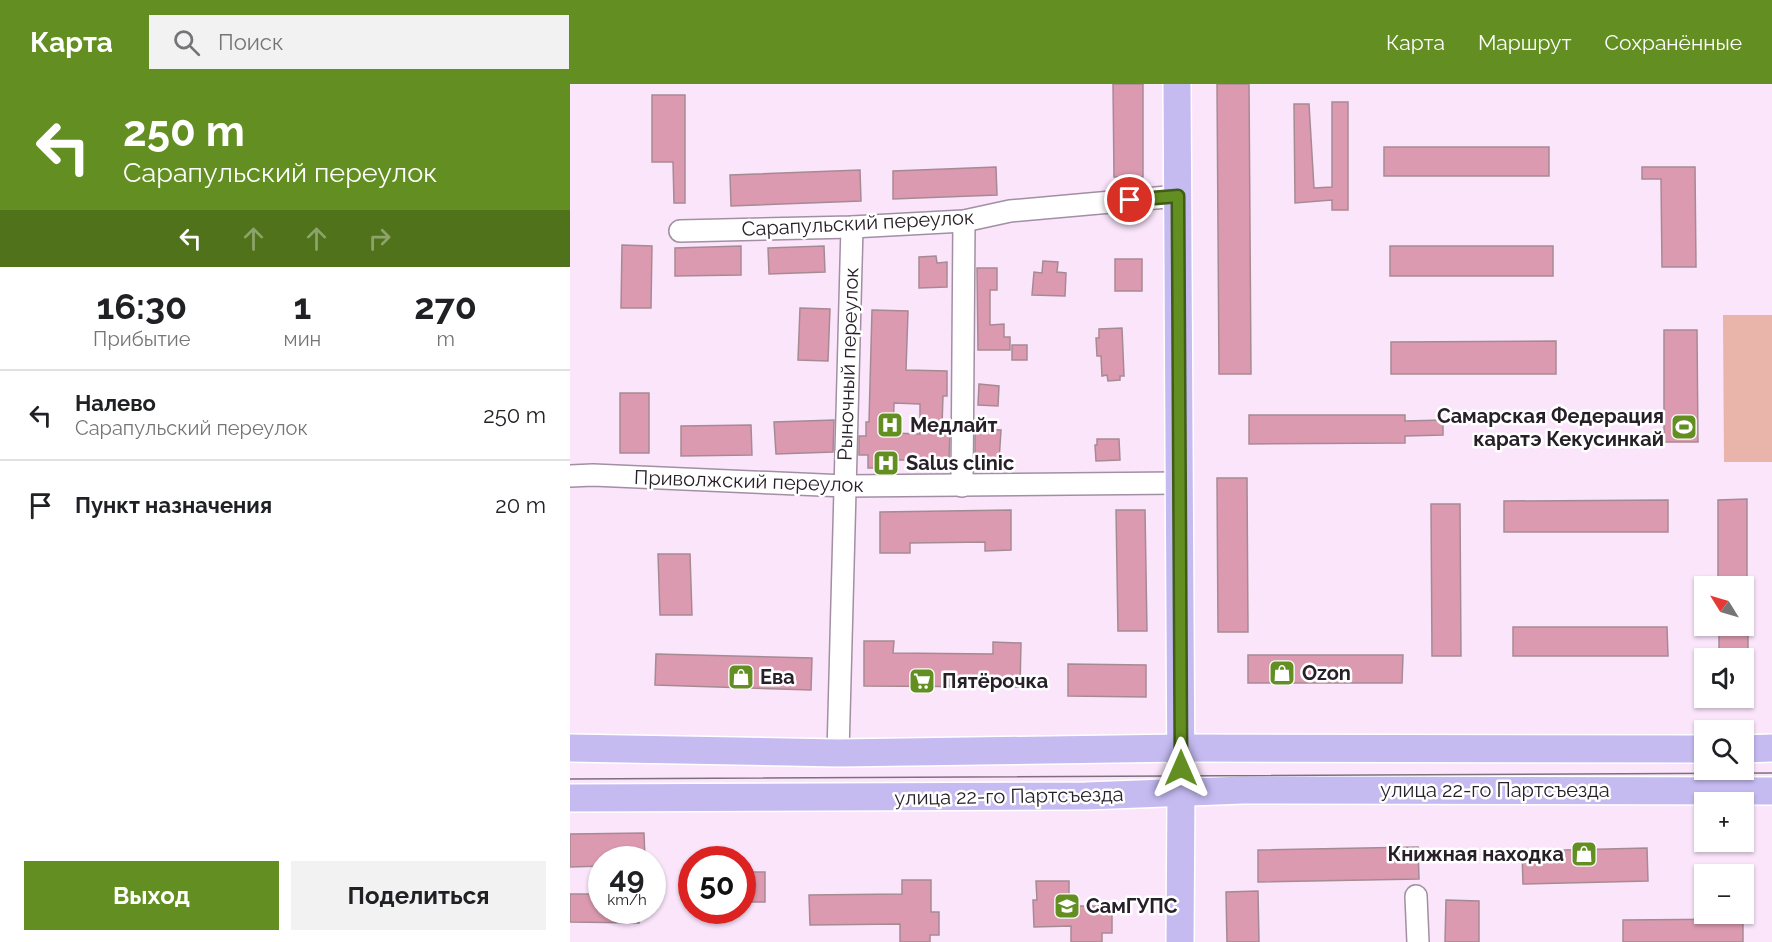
<!DOCTYPE html>
<html lang="ru">
<head>
<meta charset="utf-8">
<style>
  :root { --surface:#fff; --page:#f2f2f2; --text:#202124; --muted:#757577; --line:#e0e0e0; --accent:#638f22 }
  body { margin:0; font-family:Raleway,sans-serif; background:var(--page); color:var(--text); height:100vh; display:flex; flex-direction:column; font-size:22px; white-space:nowrap }
  * { box-sizing:border-box; margin:0 }
  p { font-size:20px; color:var(--muted) }
  .icon { flex:none; width:33px; height:33px; fill:none; stroke:currentColor; stroke-width:2; stroke-linecap:round; stroke-linejoin:round }
  .map { position:relative; flex:1; overflow:hidden }
  .panel { display:flex; flex-direction:column; background:var(--surface); width:570px }
  .panel>* { flex:none }
  .guide { background:#638f22; color:#fff; overflow:hidden }
  .needle { width:39px; rotate:307deg }
  .controls { position:absolute; left:1124px; top:492px; display:grid; gap:12px }
  .controls a { display:grid; place-items:center; width:60px; height:60px; border-radius:0px; background:var(--surface); box-shadow:0 2px 4px #0004; font-size:30px }
  .speed { position:absolute; left:18px; top:762px; display:flex; gap:12px; font-size:30px; font-weight:700; text-align:center }
  .speed>* { display:grid; place-content:center; width:78px; height:78px; border-radius:50%; background:var(--surface); box-shadow:0 2px 4px #0004; line-height:1 }
  .speed small { font-size:15px; font-weight:400 }
  .speed .limit { border:9px solid #d22; background:#fff; color:#111 }
  .pin { position:absolute; display:grid; place-items:center; width:51px; height:51px; color:#fff; margin:-26px; border:3px solid #fff; border-radius:50%; box-shadow:0 2px 6px #0007 }
  .me { position:absolute; width:66px; margin:-33px; rotate:0deg; stroke-linejoin:round; filter:drop-shadow(0 0 4px #0008) }
  .turn { display:flex; align-items:center; gap:21px; height:126px; padding:0 24px; font-size:27px }
  .turn .icon { width:78px; height:78px; stroke-width:2.5 }
  .turn b { display:block; font-size:42px; line-height:51px }
  .lanes { display:flex; align-items:center; height:57px; padding:0 24px; background:#0003; justify-content:center; gap:30px; direction:ltr }
  .lanes .off { opacity:.35 }
  .eta { display:flex; justify-content:space-evenly; align-items:center; height:102px; text-align:center }
  .eta b { font-size:36px; font-weight:700; line-height:42px }
  .button { display:flex; gap:12px; margin-top:auto; padding:12px 24px }
  .button a { flex:1; height:69px; border-radius:0px; background:var(--accent); color:#fff; font-size:24px; font-weight:700; line-height:69px; text-align:center }
  .button a+a { background:var(--page); color:var(--text) }
  ul { padding:0; list-style:none }
  li { display:flex; align-items:center; gap:18px; height:90px; padding:0 24px; border-top:2px solid var(--line) }
  li div { flex:1 }
  li b { display:block; font-size:22px }
  li em { font-style:normal }
  header { display:flex; align-items:center; gap:36px; box-sizing:border-box; height:84px; padding:0 30px; background:var(--accent); color:#fff }
  header strong { font-size:28px }
  nav { display:flex; gap:33px; margin-inline-start:auto; font-size:21px }
  .search { width:420px; height:54px; background:var(--page); display:flex; align-items:center; gap:15px; box-sizing:border-box; padding:0 21px; border-radius:0px; color:var(--muted); font-size:22px }
  main { display:flex; flex:1; min-height:0 }
  .map>svg:first-child { display:block }
</style>
</head>
<body>
<header>
<strong>Карта</strong>
<div class="search"><svg class="icon" aria-label="search" viewBox="0 0 24 24"><circle cx="10" cy="10" r="6"/><path d="M15 15l6 6"/></svg>Поиск</div>
<nav><a>Карта</a><a>Маршрут</a><a>Сохранённые</a></nav>
</header>
<main>
<section class="panel">
<div class="guide">
<div class="turn"><svg class="icon" aria-label="left" viewBox="0 0 24 24"><path d="M17 20v-9H6M10 6l-5 5 5 5"/></svg><div><b>250 m</b>Сарапульский переулок</div></div>
<div class="lanes"><svg class="icon" aria-label="left" viewBox="0 0 24 24"><path d="M17 20v-9H6M10 6l-5 5 5 5"/></svg><svg class="icon off" aria-label="ahead" viewBox="0 0 24 24"><path d="M12 20V5M6 11l6-6 6 6"/></svg><svg class="icon off" aria-label="ahead" viewBox="0 0 24 24"><path d="M12 20V5M6 11l6-6 6 6"/></svg><svg class="icon off" aria-label="right" viewBox="0 0 24 24"><path d="M7 20v-9h11M14 6l5 5-5 5"/></svg></div>
</div>
<div class="eta">
<div><b>16:30</b><p>Прибытие</p></div>
<div><b>1</b><p>мин</p></div>
<div><b>270</b><p>m</p></div>
</div>
<ul>
<li><svg class="icon" aria-label="left" viewBox="0 0 24 24"><path d="M17 20v-9H6M10 6l-5 5 5 5"/></svg><div><b>Налево</b><p>Сарапульский переулок</p></div><em>250 m</em></li>
<li><svg class="icon" aria-label="arrive" viewBox="0 0 24 24"><path d="M6 21V4h12l-3 4 3 4H6"/></svg><div><b>Пункт назначения</b></div><em>20 m</em></li>
</ul>
<div class="button"><a>Выход</a><a>Поделиться</a></div>
</section>
<div class="map">
<svg width="1202" height="858" viewBox="0 0 1202 858">
  <rect width="100%" height="100%" fill="#fae5fb"/>
  <path fill="#e9b4aa" d="M 1153,231 L 1202,231 L 1202,378 L 1154,378 Z"/>
  <g fill="#dc9ab0" stroke="#a68a93" stroke-width="1.5" fill-rule="evenodd">
    <path d="M 543,0 L 573,0 L 573,93 L 544,93 Z"/>
    <path d="M 647,0 L 679,0 L 681,290 L 649,290 Z"/>
    <path d="M 82,11 L 115,11 L 115,119 L 104,119 L 103,78 L 82,78 Z"/>
    <path d="M 762,18 L 778,18 L 778,126 L 762,126 L 762,116 L 725,119 L 724,20 L 739,20 L 744,104 L 762,103 Z"/>
    <rect x="814" y="63" width="165" height="29"/>
    <path d="M 426,83 L 427,111 L 323,115 L 323,87 Z"/>
    <path d="M 1072,83 L 1125,83 L 1126,183 L 1092,183 L 1091,95 L 1072,95 Z"/>
    <path d="M 290,86 L 291,117 L 161,122 L 160,91 Z"/>
    <path d="M 52,161 L 82,162 L 81,224 L 51,224 Z"/>
    <path d="M 171,162 L 171,191 L 105,192 L 105,164 Z"/>
    <path d="M 254,162 L 255,188 L 199,190 L 198,164 Z"/>
    <rect x="820" y="162" width="163" height="30"/>
    <path d="M 366,172 L 367,179 L 377,178 L 377,203 L 349,204 L 349,173 Z"/>
    <rect x="545" y="175" width="27" height="32"/>
    <path d="M 473,177 L 488,178 L 487,188 L 496,189 L 495,212 L 462,211 L 464,188 L 472,189 Z"/>
    <path d="M 407,184 L 427,184 L 427,206 L 420,206 L 420,241 L 434,240 L 434,253 L 440,253 L 440,266 L 408,266 Z"/>
    <path d="M 230,224 L 260,225 L 258,277 L 228,276 Z"/>
    <path d="M 302,226 L 338,227 L 336,286 L 377,287 L 377,312 L 373,312 L 372,341 L 379,341 L 380,344 L 379,376 L 377,375 L 377,378 L 348,377 L 348,376 L 321,376 L 322,384 L 298,384 L 298,371 L 289,371 L 289,352 L 296,352 L 296,338 L 299,338 ZM 324,319 L 350,320 L 350,350 L 323,349 Z"/>
    <path d="M 552,244 L 554,292 L 550,292 L 550,296 L 538,297 L 537,291 L 532,292 L 531,272 L 527,272 L 526,254 L 529,254 L 529,245 Z"/>
    <path d="M 1094,246 L 1127,246 L 1128,358 L 1094,358 Z"/>
    <path d="M 986,257 L 986,290 L 821,290 L 821,258 Z"/>
    <rect x="442" y="261" width="15" height="15"/>
    <path d="M 409,300 L 429,302 L 428,322 L 408,321 Z"/>
    <rect x="50" y="309" width="29" height="60"/>
    <path d="M 679,331 L 835,331 L 835,337 L 873,336 L 873,351 L 835,352 L 835,359 L 679,360 Z"/>
    <path d="M 264,336 L 263,368 L 206,370 L 204,338 Z"/>
    <path d="M 181,341 L 182,371 L 111,372 L 111,342 Z"/>
    <path d="M 405,345 L 431,346 L 429,377 L 405,376 Z"/>
    <path d="M 527,355 L 549,355 L 550,376 L 526,377 L 525,361 L 527,361 Z"/>
    <path d="M 647,394 L 677,394 L 678,548 L 648,548 Z"/>
    <path d="M 1177,415 L 1177,502 L 1148,502 L 1148,416 Z"/>
    <path d="M 1098,416 L 1098,448 L 934,448 L 934,417 Z"/>
    <path d="M 861,420 L 890,420 L 891,572 L 862,572 Z"/>
    <path d="M 441,426 L 441,466 L 415,467 L 415,458 L 340,459 L 340,469 L 310,469 L 310,428 Z"/>
    <path d="M 546,426 L 575,426 L 577,547 L 548,547 Z"/>
    <path d="M 88,470 L 120,470 L 122,531 L 90,531 Z"/>
    <rect x="1149" y="542" width="29" height="24"/>
    <path d="M 943,543 L 1097,543 L 1098,572 L 943,572 Z"/>
    <path d="M 294,557 L 324,557 L 323,569 L 423,570 L 423,558 L 451,559 L 450,603 L 294,602 Z"/>
    <path d="M 86,570 L 242,574 L 241,606 L 85,601 Z"/>
    <path d="M 678,571 L 833,571 L 832,599 L 678,599 Z"/>
    <path d="M 498,580 L 576,581 L 576,613 L 498,612 Z"/>
    <path d="M 74,749 L 75,776 L 32,776 L 32,782 L 0,783 L 0,750 Z"/>
    <path d="M 848,763 L 849,795 L 688,798 L 688,766 Z"/>
    <path d="M 1077,764 L 1078,797 L 953,800 L 952,767 Z"/>
    <rect x="172" y="788" width="23" height="30"/>
    <path d="M 332,796 L 361,796 L 361,828 L 369,828 L 369,851 L 360,851 L 360,858 L 330,858 L 330,840 L 240,841 L 239,811 L 332,810 Z"/>
    <path d="M 466,797 L 499,797 L 499,822 L 542,822 L 542,849 L 532,849 L 532,858 L 501,858 L 501,842 L 464,843 L 463,816 L 467,816 Z"/>
    <path d="M 688,807 L 689,858 L 657,858 L 656,808 Z"/>
    <path d="M 0,810 L 32,810 L 32,826 L 70,826 L 69,839 L 0,838 Z"/>
    <path d="M 876,816 L 909,817 L 909,858 L 875,858 Z"/>
    <path d="M 1173,835 L 1173,858 L 1053,858 L 1053,836 Z"/>
  </g>
  <g fill="none" stroke-linecap="round" stroke-linejoin="round">
    <g stroke="#a28fa3" stroke-width="24">
      <g id="minor">
        <path d="M 110,147 L 282,143 L 394,137 L 440,127 L 608,112"/>
        <path d="M 0,392 L 23,391 L 275,402 L 609,399"/>
        <path d="M 392,402 L 394,137"/>
        <path d="M 268,669 L 282,143"/>
        <path d="M 846,812 L 848,858"/>
      </g>
    </g>
    <g stroke="#fff" stroke-width="30">
      <g id="major">
        <path d="M 607,0 L 611,708 L 610,858"/>
        <path d="M 0,664 L 268,669 L 611,664 L 1134,665"/>
        <path d="M 1173,665 L 1202,664"/>
        <path d="M 0,714 L 516,712 L 673,706 L 1202,707"/>
      </g>
    </g>
    <use href="#minor" stroke="#fff" stroke-width="21"/>
    <use href="#major" stroke="#c5bbf1" stroke-width="27"/>
    <path stroke="#7d707e" stroke-width="1.5" d="M 0,695 L 1202,689"/>
  </g>
  <g fill="none" stroke-linecap="round" stroke-linejoin="round">
    <g stroke="#405d16" stroke-width="15">
      <path id="route" d="M 560,116 L 608,112 L 611,684"/>
    </g>
    <use href="#route" stroke="#638f22" stroke-width="10"/>
  </g>
  <defs>
    <g id="hospital-square" transform="scale(1.35)"><rect x="-9" y="-9" width="18" height="18" rx="4" fill="#638f22" stroke="#fff"/><path d="M-5-5h3v3.5h4V-5h3V5h-3V1.5h-4V5h-3Z" fill="#fff"/></g>
    <g id="stadium-square" transform="scale(1.35)"><rect x="-9" y="-9" width="18" height="18" rx="4" fill="#638f22" stroke="#fff"/><path d="M0-5a6.5 5 0 1 0 0 10a6.5 5 0 1 0 0-10ZM-3.5-1.8h7v3.6h-7Z" fill="#fff"/></g>
    <g id="shop-square" transform="scale(1.35)"><rect x="-9" y="-9" width="18" height="18" rx="4" fill="#638f22" stroke="#fff"/><path d="M-5-2.5h2.3a2.7 3.5 0 0 1 5.4 0H5L5.5 6h-11ZM-1.5-2.5h3a1.5 2.3 0 0 0-3 0Z" fill="#fff"/></g>
    <g id="supermarket-square" transform="scale(1.35)"><rect x="-9" y="-9" width="18" height="18" rx="4" fill="#638f22" stroke="#fff"/><path d="M-6-5.5h2.5l.6 2H6L4.5 2H-2.5L-4.4-4H-6ZM-1.5 3.2a1.3 1.3 0 1 0 .1 0ZM3 3.2a1.3 1.3 0 1 0 .1 0Z" fill="#fff"/></g>
    <g id="university-square" transform="scale(1.35)"><rect x="-9" y="-9" width="18" height="18" rx="4" fill="#638f22" stroke="#fff"/><path d="M0-5L7-2L0 1L-7-2ZM-4 1L0 2.5L4 1V4Q0 6-4 4Z" fill="#fff"/></g>
  </defs>
  <g fill-rule="evenodd">
    <use href="#hospital-square" x="320" y="341"/>
    <use href="#stadium-square" x="1114" y="343"/>
    <use href="#hospital-square" x="316" y="379"/>
    <use href="#shop-square" x="712" y="589"/>
    <use href="#shop-square" x="171" y="593"/>
    <use href="#supermarket-square" x="352" y="597"/>
    <use href="#shop-square" x="1014" y="770"/>
    <use href="#university-square" x="497" y="822"/>
  </g>
  <g text-anchor="middle" stroke-width="5" stroke-linejoin="round" paint-order="stroke">
    <g font-size="20" fill="#272028" stroke="#fff">
      <text transform="translate(288 139) rotate(-3)" y="7">Сарапульский переулок</text>
      <text transform="translate(278 280) rotate(-88)" y="7">Рыночный переулок</text>
      <text transform="translate(179 397) rotate(2)" y="7">Приволжский переулок</text>
      <text x="925" y="713">улица 22-го Партсъезда</text>
      <text transform="translate(439 712) rotate(-1)" y="7">улица 22-го Партсъезда</text>
    </g>
    <g font-size="20" font-weight="bold" fill="#272028" stroke="#fff" text-anchor="start">
      <text x="1094" y="339" text-anchor="end">Самарская Федерация<tspan x="1094" dy="23">каратэ Кекусинкай</tspan></text>
      <text x="340" y="348">Медлайт</text>
      <text x="336" y="386">Salus clinic</text>
      <text x="732" y="596">Ozon</text>
      <text x="190" y="600">Ева</text>
      <text x="372" y="604">Пятёрочка</text>
      <text x="994" y="777" text-anchor="end">Книжная находка</text>
      <text x="516" y="829">СамГУПС</text>
    </g>
  </g>
</svg>
<div class="controls">
<a><svg class="needle" viewBox="-14 -14 28 28"><path d="M0-13l5 13h-10z" fill="#e53935"/><path d="M0 13l5-13h-10z" fill="#757577"/></svg></a>
<a><svg class="icon" aria-label="sound" viewBox="0 0 24 24"><path d="M4 9h4l5-4v14l-5-4H4zM17 9q2 3 0 6"/></svg></a>
<a><svg class="icon" aria-label="search" viewBox="0 0 24 24"><circle cx="10" cy="10" r="6"/><path d="M15 15l6 6"/></svg></a>
<a>+</a>
<a>−</a>
</div>
<div class="speed"><div>49<small>km/h</small></div><div class="limit">50</div></div>
<div class="pin" style="left:560px;top:116px;background:#d93025"><svg class="icon" aria-label="arrive" viewBox="0 0 24 24"><path d="M6 21V4h12l-3 4 3 4H6"/></svg></div>
<svg class="me" style="left:611px;top:684px" viewBox="-20 -20 40 40"><path d="M0-17L14 15 0 8-14 15z" fill="#638f22" stroke="#fff" stroke-width="4"/></svg>
</div>
</main>
</body>
</html>
